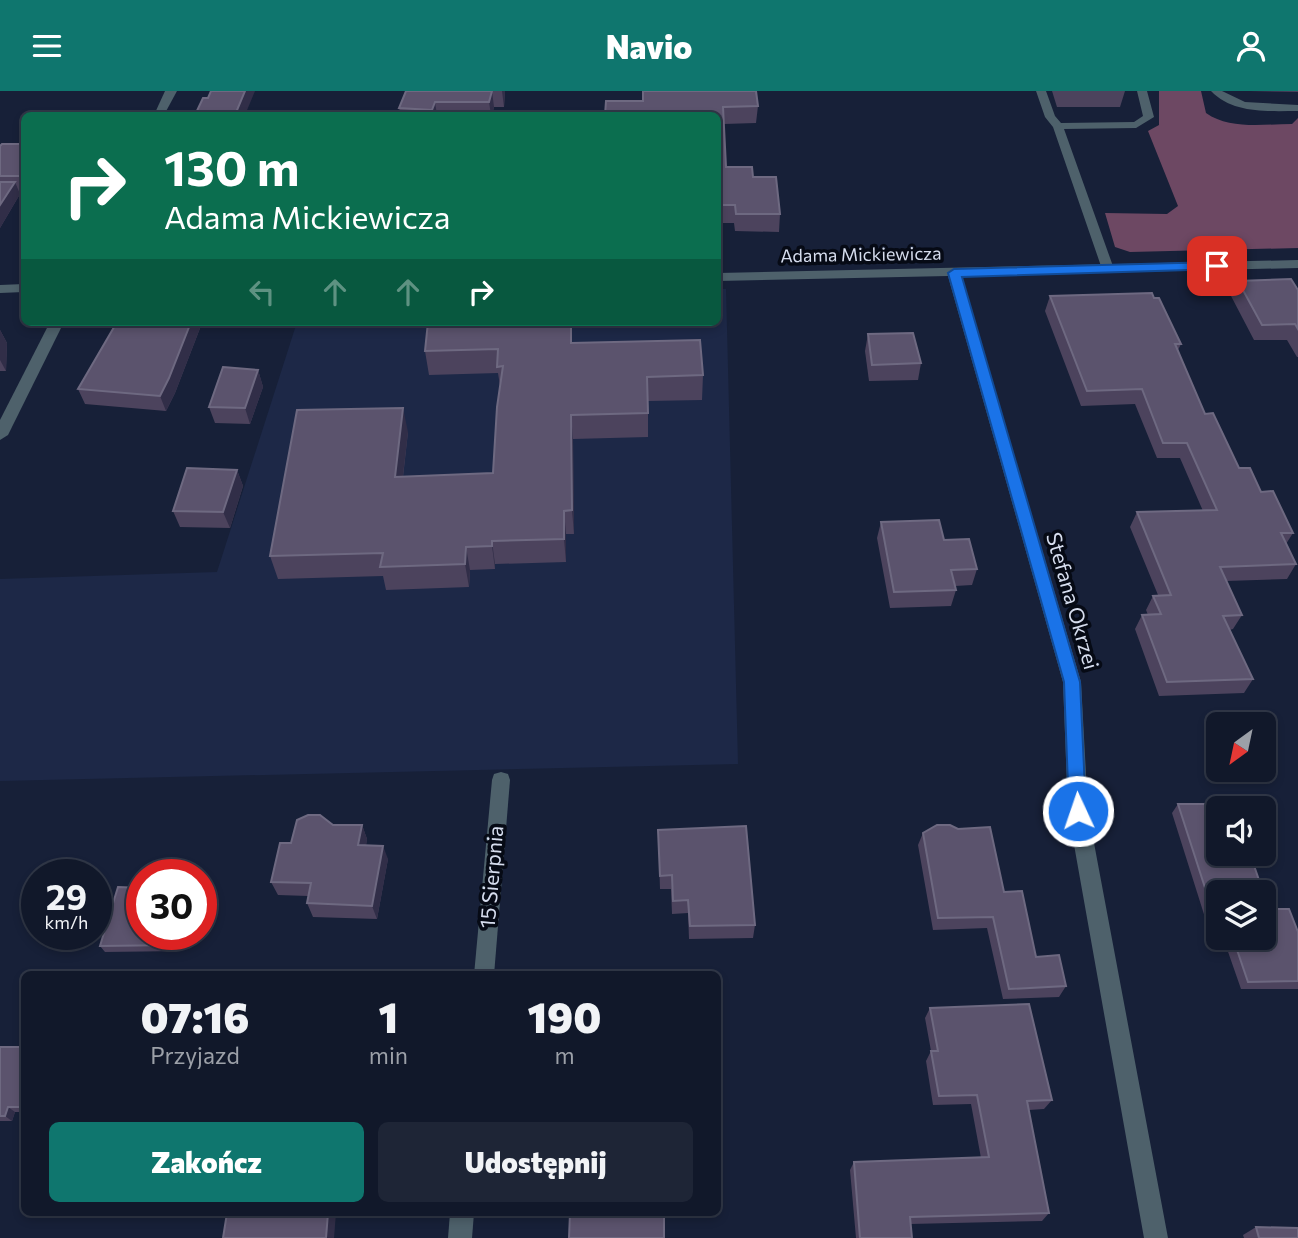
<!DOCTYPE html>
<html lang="pl">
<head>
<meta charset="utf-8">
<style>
  :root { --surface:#11182a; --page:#1e2536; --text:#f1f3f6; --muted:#9ca0a8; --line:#303747; --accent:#0f766e }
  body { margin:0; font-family:Commissioner,sans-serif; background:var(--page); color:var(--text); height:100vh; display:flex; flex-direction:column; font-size:26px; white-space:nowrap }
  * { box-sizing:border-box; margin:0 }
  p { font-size:23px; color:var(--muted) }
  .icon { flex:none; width:38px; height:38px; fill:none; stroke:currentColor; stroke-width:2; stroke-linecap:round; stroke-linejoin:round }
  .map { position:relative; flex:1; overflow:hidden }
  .drawer { position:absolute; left:21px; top:880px; width:700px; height:245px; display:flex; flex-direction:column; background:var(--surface); border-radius:10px; box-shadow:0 4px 10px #0003,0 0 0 2px var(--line) }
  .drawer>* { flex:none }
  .hud { position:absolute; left:21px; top:21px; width:700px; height:214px; border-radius:10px; box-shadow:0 4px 10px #0003,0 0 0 2px var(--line); background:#0b6e4f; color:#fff; overflow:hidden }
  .needle { width:46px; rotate:213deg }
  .fabs { position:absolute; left:1206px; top:621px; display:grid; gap:14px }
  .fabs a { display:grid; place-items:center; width:70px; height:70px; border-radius:10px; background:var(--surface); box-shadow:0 4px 10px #0003,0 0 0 2px var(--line); font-size:35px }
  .speed { position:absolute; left:21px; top:768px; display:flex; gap:14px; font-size:35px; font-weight:700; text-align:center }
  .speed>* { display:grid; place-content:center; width:91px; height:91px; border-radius:50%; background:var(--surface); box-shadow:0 4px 10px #0003,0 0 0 2px var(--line); line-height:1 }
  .speed small { font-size:18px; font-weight:400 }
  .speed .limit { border:10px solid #d22; background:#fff; color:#111 }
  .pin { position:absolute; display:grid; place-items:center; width:60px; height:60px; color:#fff; margin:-30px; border-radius:14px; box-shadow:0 4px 10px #0006 }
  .me { position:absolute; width:77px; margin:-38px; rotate:357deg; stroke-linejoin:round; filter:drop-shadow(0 0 5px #0008) }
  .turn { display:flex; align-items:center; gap:24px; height:147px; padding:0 28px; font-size:32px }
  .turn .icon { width:91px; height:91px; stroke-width:2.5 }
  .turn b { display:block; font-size:49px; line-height:60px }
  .lanes { display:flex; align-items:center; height:66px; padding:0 28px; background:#0003; justify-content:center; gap:35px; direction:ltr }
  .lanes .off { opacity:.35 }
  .eta { display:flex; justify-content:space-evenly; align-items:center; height:119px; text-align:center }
  .eta b { font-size:42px; font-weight:800; line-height:49px }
  .cta { display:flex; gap:14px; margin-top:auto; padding:14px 28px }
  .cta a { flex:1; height:80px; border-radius:10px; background:var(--accent); color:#fff; font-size:28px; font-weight:800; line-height:80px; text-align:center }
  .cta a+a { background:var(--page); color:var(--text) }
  header { display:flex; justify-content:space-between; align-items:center; height:91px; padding:0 28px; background:var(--accent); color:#fff; font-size:32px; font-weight:800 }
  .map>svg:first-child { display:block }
</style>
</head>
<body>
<header><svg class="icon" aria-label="menu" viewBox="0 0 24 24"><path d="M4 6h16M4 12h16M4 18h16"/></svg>Navio<svg class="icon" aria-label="person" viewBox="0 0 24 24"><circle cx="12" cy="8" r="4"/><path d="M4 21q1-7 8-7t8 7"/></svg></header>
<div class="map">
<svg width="1298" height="1147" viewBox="0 0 1298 1147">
  <rect width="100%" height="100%" fill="#172038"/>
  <path fill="#1d2847" d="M 718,198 L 726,198 L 738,673 L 0,690 L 0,488 L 217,481 L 297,231 L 718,231 Z"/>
  <path fill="#6d4863" d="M 1159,0 L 1201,0 L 1206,22 C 1230,39 1264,33 1292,33 L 1298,27 L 1298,157 L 1130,161 L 1115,156 L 1105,122 L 1167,123 L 1178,115 L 1148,40 L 1159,34 Z"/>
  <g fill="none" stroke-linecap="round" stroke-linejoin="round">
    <g fill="#4e616b" fill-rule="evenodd">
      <path d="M 1036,0 L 1046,0 L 1055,25 L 1061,32 L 1134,31 L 1143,25 L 1137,0 L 1147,0 L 1154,26 L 1136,37 L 1064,38 L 1114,178 L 1112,181 L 1104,181 L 1102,178 L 1053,36 L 1045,26 Z"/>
      <path d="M 1211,0 L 1222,0 L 1245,11 L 1298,14 L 1298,20 C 1268,20 1233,23 1211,0 Z"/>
    </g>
    <g fill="#4e616b" fill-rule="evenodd">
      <path d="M 165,0 L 177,0 L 164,24 L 154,24 Z"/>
      <path d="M 1298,169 L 1298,177 L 961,185 L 1081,591 L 1088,720 L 1168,1147 L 1144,1147 L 1068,720 L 1063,591 L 948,185 L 718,190 L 718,182 Z"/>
      <path d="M 24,193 L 24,201 L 0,202 L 0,194 Z"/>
      <path d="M 50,231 L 64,231 L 8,344 L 0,349 L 0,329 Z"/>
      <path d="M 501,681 L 508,683 L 510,689 L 494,884 L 474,884 L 492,689 L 494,683 Z"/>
      <path d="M 450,1122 L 474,1122 L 472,1147 L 448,1147 Z"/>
    </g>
  </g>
  <g fill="#4c435d" fill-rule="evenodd">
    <path d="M 406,0 L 505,0 L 504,16 L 494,16 L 492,24 L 401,24 L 399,17 Z"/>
    <path d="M 1052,0 L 1125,0 L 1120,16 L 1057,16 Z"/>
    <path d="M 1249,0 L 1298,0 L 1298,1 Z"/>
    <path d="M 606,10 L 758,15 L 756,32 L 724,33 L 726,76 L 753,86 L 780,123 L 779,141 L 735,140 L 734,132 L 718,132 L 718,24 Z"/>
    <path d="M 24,53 L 24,101 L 19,101 L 20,103 L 0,137 L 0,55 Z"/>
    <path d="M 1238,190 L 1298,199 L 1298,266 L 1297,266 L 1287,249 L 1254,249 L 1231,205 Z"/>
    <path d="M 1050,205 L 1181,253 L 1178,259 L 1205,323 L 1239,377 L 1261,401 L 1293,442 L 1286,453 L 1296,473 L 1287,488 L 1226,490 L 1242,524 L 1233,538 L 1229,539 L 1253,588 L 1244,602 L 1159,605 L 1135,538 L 1142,524 L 1148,524 L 1146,519 L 1153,505 L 1158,504 L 1130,436 L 1137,421 L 1203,420 L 1180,367 L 1157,367 L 1135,313 L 1081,315 L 1045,220 Z"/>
    <path d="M 428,231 L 572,231 L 572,252 L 703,284 L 702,309 L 648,310 L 648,346 L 573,348 L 574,443 L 566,443 L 566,471 L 495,473 L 495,478 L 470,479 L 469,496 L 386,499 L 383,485 L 278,488 L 270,465 L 408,341 L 403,386 L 493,382 L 500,295 L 498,282 L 429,284 L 425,260 Z"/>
    <path d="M 202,232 L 175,302 L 166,320 L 85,313 L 78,298 Z"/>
    <path d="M 0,239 L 7,252 L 6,280 L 0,280 Z"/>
    <path d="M 868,243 L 921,272 L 918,289 L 869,290 L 865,260 Z"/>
    <path d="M 258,279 L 263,296 L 250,333 L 215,332 L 209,316 Z"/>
    <path d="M 237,379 L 243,395 L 230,437 L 180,436 L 173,420 Z"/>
    <path d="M 881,431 L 944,449 L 977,478 L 972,494 L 955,495 L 956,499 L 951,515 L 890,517 L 877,447 Z"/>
    <path d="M 1178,713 L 1269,818 L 1298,841 L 1298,898 L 1241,898 L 1226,855 L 1214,855 L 1172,722 ZM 1218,802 L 1264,847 L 1218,847 Z"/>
    <path d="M 333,734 L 362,734 L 367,748 L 366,754 L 388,768 L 377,828 L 313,826 L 307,812 L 308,805 L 278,804 L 271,791 L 291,752 Z"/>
    <path d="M 658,739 L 755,834 L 753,847 L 689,848 L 688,822 L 672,823 L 671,798 L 660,798 Z"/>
    <path d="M 923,742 L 1004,801 L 1036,866 L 1066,895 L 1059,906 L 1003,908 L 987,837 L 933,839 L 918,754 Z"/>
    <path d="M 187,844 L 182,860 L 105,861 L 100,855 Z"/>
    <path d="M 930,917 L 1052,1009 L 1044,1018 L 1029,1019 L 1049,1122 L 1042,1130 L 910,1133 L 912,1147 L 856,1147 L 850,1079 L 854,1071 L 981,1067 L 971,1013 L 933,1014 L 926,970 L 931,960 L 925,927 Z"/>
    <path d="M 0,956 L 24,956 L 24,1021 L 15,1021 L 12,1030 L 0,1030 Z"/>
    <path d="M 1256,1136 L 1298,1147 L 1244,1147 L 1243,1144 Z"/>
  </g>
  <g fill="#312e48">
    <path d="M 245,0 L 255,0 L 245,24 L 235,24 Z"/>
    <path d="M 492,0 L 494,16 L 492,24 L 491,24 L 489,11 Z"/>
    <path d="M 502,0 L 505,0 L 504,16 Z"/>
    <path d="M 435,11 L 437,24 L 433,24 L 432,19 Z"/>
    <path d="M 15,91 L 20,103 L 0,137 L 0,114 Z"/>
    <path d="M 191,231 L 202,232 L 175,302 L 166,320 L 160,305 Z"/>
    <path d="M 0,239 L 7,252 L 6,280 L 0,269 Z"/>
    <path d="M 258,279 L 263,296 L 250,333 L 245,317 Z"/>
    <path d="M 403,317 L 408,341 L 400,410 L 395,386 Z"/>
    <path d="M 571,324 L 573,348 L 574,443 L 572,419 Z"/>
    <path d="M 237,379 L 243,395 L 230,437 L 223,421 Z"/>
    <path d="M 564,420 L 566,443 L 566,471 L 564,448 Z"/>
    <path d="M 492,450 L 495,473 L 495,478 L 492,455 Z"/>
    <path d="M 466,456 L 470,479 L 469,496 L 465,473 Z"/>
    <path d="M 362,734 L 367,748 L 364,768 L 358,754 Z"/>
    <path d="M 383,755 L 388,768 L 377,828 L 372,815 Z"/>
    <path d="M 180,844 L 187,844 L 182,860 L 177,854 Z"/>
    <path d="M 8,1016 L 15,1021 L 12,1030 L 5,1025 Z"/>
    <path d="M 328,1122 L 336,1122 L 334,1147 L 326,1147 Z"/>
  </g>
  <g fill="#5b536d" stroke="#6e6981" stroke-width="2">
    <path d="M 211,0 L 245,0 L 235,24 L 195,24 L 203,7 L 208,7 Z"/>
    <path d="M 406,0 L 492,0 L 489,11 L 435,11 L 432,19 L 399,17 Z"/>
    <path d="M 643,0 L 756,0 L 758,15 L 723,16 L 726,76 L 752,76 L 753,86 L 776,86 L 780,123 L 736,123 L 735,114 L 718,114 L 718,24 L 605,24 L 606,10 L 643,10 Z"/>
    <path d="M 2,53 L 24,53 L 24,85 L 0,85 L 0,55 Z"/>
    <path d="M 0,91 L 15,91 L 0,114 Z"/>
    <path d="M 1291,188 L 1298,199 L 1298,238 L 1295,233 L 1262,234 L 1238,190 Z"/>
    <path d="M 1152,202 L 1154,207 L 1159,207 L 1181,253 L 1175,253 L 1205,323 L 1213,322 L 1239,377 L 1250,377 L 1261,401 L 1273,400 L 1293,442 L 1281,442 L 1296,473 L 1220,476 L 1242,524 L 1223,525 L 1253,588 L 1167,591 L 1142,524 L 1161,523 L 1153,505 L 1171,504 L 1137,421 L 1217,419 L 1187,352 L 1163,352 L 1142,298 L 1087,300 L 1050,205 Z"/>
    <path d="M 117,231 L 191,231 L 169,287 L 160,305 L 78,298 Z"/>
    <path d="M 428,231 L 571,231 L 571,252 L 700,249 L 703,284 L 647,286 L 648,322 L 571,324 L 572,419 L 564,420 L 564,448 L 492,450 L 492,455 L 466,456 L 465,473 L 380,476 L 383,462 L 270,465 L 297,319 L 403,317 L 395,386 L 493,382 L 497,316 L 503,275 L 497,276 L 498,258 L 425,260 Z"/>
    <path d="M 913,242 L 921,272 L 872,274 L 868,243 Z"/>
    <path d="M 223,276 L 258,279 L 245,317 L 209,316 Z"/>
    <path d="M 187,377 L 237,379 L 223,421 L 173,420 Z"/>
    <path d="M 939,429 L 944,449 L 969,448 L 977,478 L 951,479 L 956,499 L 894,501 L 881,431 Z"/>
    <path d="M 1178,713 L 1233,713 L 1235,718 L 1218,718 L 1218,763 L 1250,763 L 1269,818 L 1289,818 L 1298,841 L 1298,890 L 1248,891 L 1233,847 L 1264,847 L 1264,802 L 1218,802 L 1218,837 Z"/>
    <path d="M 308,724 L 320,724 L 333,734 L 362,734 L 358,754 L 383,755 L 372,815 L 307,812 L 311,792 L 271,791 L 280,752 L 291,752 L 297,729 Z"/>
    <path d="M 937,734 L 950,734 L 958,738 L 990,736 L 1004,801 L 1022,800 L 1036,866 L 1059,864 L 1066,895 L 1009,898 L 993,826 L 938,827 L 923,742 Z"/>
    <path d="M 746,735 L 755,834 L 690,835 L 688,809 L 673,810 L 672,784 L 660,785 L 658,739 Z"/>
    <path d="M 118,796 L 142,797 L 142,844 L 180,844 L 177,854 L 100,855 Z"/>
    <path d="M 1029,913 L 1052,1009 L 1027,1010 L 1049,1122 L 910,1126 L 912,1147 L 860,1147 L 854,1071 L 989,1066 L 977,1004 L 939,1005 L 931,960 L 938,960 L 930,917 Z"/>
    <path d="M 0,956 L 24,956 L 24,1016 L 8,1016 L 5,1025 L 0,1025 Z"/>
    <path d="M 227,1122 L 328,1122 L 326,1147 L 223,1147 Z"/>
    <path d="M 570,1122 L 664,1122 L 664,1147 L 569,1147 Z"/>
    <path d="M 1256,1136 L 1298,1137 L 1298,1147 L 1259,1147 Z"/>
  </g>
  <path fill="#1a73e8" stroke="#114b97" stroke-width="2" d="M 1217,171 L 1221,172 L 1221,178 L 962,186 L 1080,591 L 1086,720 L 1084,725 L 1078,728 L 1072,725 L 1069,720 L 1064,591 L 948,182 L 954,178 Z"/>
  <g text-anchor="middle" stroke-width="7" stroke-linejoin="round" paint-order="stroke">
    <g font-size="18" fill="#d6ddee" stroke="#060a15">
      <text transform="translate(861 164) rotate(-1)" y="6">Adama Mickiewicza</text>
    </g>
    <g font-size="21" fill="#d6ddee" stroke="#060a15">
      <text transform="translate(1072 510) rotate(74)" y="7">Stefana Okrzei</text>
      <text transform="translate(492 786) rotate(-85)" y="7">15 Sierpnia</text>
    </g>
  </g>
</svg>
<div class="fabs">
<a><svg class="needle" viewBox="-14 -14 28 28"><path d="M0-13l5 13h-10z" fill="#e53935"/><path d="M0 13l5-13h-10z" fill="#9ca0a8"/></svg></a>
<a><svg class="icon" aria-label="sound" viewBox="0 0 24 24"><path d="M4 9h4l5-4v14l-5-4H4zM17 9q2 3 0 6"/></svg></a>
<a><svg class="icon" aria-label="layers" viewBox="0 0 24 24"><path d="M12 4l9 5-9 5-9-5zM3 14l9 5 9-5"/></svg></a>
</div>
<div class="speed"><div>29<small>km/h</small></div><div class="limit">30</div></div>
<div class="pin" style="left:1217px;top:175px;background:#d93025"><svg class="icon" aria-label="arrive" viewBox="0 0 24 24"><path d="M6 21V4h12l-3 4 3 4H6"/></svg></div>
<svg class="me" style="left:1078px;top:720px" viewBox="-20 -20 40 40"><circle r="17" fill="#1a73e8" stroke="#fff" stroke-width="3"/><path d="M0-11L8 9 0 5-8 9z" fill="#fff"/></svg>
<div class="hud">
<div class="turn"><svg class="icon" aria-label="right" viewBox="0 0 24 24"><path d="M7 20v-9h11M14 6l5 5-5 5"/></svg><div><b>130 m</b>Adama Mickiewicza</div></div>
<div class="lanes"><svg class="icon off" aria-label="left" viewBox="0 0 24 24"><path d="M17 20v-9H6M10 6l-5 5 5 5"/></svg><svg class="icon off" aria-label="ahead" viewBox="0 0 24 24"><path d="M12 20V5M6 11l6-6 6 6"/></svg><svg class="icon off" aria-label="ahead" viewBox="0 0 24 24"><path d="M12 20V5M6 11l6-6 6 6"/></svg><svg class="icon" aria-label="right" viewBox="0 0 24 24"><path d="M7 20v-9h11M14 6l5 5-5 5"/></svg></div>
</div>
<section class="drawer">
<div class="eta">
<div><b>07:16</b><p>Przyjazd</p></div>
<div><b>1</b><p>min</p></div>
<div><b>190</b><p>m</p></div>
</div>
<div class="cta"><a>Zakończ</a><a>Udostępnij</a></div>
</section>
</div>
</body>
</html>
